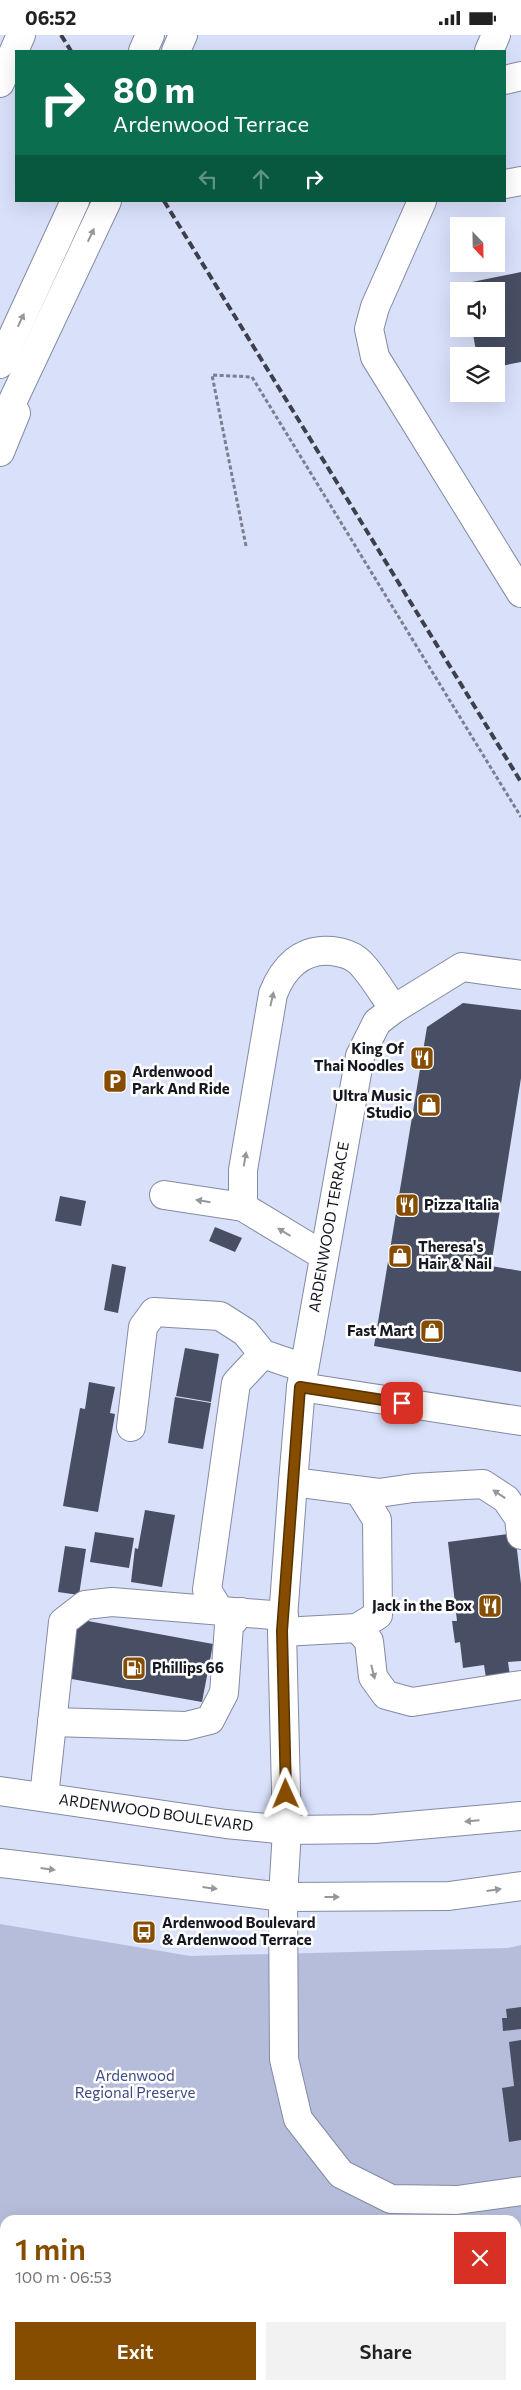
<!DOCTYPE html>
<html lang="en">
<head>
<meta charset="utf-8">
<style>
  :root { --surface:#fff; --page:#f2f2f2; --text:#222; --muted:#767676; --accent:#864d01 }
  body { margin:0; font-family:Commissioner,sans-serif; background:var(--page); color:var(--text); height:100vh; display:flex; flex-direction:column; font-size:19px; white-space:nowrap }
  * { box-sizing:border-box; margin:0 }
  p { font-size:16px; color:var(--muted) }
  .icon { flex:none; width:28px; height:28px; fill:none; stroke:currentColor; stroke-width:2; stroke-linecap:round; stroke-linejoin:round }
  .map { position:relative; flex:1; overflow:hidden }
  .drawer { position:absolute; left:0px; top:2180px; width:521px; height:175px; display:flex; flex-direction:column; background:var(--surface); border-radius:15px 15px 0 0; box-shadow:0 5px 20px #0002 }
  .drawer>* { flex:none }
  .banner { position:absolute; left:15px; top:15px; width:491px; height:152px; border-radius:0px; box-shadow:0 5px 20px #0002; background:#0b6e4f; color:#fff; overflow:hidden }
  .needle { width:32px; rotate:158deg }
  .tools { position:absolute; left:450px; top:182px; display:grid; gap:10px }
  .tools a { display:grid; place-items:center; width:55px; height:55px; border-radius:0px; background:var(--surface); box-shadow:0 5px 20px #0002; font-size:25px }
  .pin { position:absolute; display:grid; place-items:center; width:42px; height:42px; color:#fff; margin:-21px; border-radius:10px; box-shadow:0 2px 8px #0006 }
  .me { position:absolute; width:55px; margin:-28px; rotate:359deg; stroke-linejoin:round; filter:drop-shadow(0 0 4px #0008) }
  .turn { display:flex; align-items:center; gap:18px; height:105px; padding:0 15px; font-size:22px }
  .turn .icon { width:65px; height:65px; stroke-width:2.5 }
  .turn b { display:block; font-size:35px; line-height:42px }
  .lanes { display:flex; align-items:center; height:48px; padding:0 15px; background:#0003; justify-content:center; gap:25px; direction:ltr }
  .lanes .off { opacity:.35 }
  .round { display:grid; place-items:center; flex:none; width:52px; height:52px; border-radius:0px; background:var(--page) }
  .headline { display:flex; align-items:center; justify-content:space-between; height:85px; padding:0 15px }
  h1 { font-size:30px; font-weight:600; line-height:38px; color:var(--accent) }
  .cta { display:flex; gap:10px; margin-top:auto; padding:10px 15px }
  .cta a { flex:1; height:58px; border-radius:0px; background:var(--accent); color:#fff; font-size:20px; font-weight:600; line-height:58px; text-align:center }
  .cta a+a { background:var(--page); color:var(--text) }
  .status { display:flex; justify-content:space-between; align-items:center; height:35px; padding:0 25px; background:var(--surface); direction:ltr }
  .status svg { height:14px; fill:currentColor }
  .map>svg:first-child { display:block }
</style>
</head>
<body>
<div class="status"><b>06:52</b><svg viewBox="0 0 49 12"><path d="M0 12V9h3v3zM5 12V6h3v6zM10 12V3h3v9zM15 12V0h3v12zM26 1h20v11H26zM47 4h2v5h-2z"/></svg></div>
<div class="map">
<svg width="521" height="2355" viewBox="0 0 521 2355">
  <rect width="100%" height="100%" fill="#d9e0fa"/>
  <path fill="#b5bdda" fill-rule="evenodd" d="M 0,1889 L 190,1921 L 508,1913 L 521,1910 L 521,2355 L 0,2355 ZM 5,2185 L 516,2185 L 516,2350 L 5,2350 Z"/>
  <g fill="#484e63">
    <path d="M 521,237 L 521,327 L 496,332 L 496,321 L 477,321 L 472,294 L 496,294 L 496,256 L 464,256 L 462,249 Z"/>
    <path d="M 463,968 L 521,975 L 521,1043 L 491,1231 L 521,1236 L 521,1337 L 374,1311 L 427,992 Z"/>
    <path d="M 60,1161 L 86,1166 L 81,1191 L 55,1186 Z"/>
    <path d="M 215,1192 L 242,1203 L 235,1217 L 209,1206 Z"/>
    <path d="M 112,1229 L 126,1232 L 118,1278 L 104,1275 Z"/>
    <path d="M 185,1313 L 219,1319 L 211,1367 L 176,1361 Z"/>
    <path d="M 89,1347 L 115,1352 L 110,1378 L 115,1379 L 98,1477 L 63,1471 L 80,1373 L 85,1374 Z"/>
    <path d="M 175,1362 L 211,1368 L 203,1414 L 168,1408 Z"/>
    <path d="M 145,1475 L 175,1480 L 162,1552 L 131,1547 L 135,1513 L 138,1514 Z"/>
    <path d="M 95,1497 L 134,1503 L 129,1533 L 90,1527 Z"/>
    <path d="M 515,1498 L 521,1549 L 521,1626 L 508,1627 L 510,1641 L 486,1643 L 484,1630 L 463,1633 L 460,1607 L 455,1608 L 452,1586 L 457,1586 L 448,1507 Z"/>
    <path d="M 65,1511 L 86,1514 L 79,1560 L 58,1557 Z"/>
    <path d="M 77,1584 L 213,1609 L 202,1667 L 66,1643 Z"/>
    <path d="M 521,1972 L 521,1994 L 503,1996 L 502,1983 L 507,1983 L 506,1974 Z"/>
    <path d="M 521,2005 L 521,2105 L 509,2107 L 502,2053 L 514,2051 L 509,2007 Z"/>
  </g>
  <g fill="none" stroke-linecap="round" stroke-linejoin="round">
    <g stroke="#848aa2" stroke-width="30">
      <g id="minor">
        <path d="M 489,16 L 496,0"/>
        <path d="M 505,45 L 521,41"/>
        <path d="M 505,149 L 521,146"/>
        <path d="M 422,166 L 375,272 L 369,294 L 375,322 L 521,558"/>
        <path d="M 521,940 L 462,932 L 394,974 L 377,987 L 360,1021 L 301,1352 L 293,1447 L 282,1597 L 287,1795 L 283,1862 L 284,2024 L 298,2084 L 341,2139 L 391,2164 L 457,2165 L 521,2156"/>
        <path d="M 164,1160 L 243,1172 L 324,1221"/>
        <path d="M 243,1172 L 243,1135 L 273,959 C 283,933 301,913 332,916 C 340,917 350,919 357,925 C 367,932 385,962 394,974"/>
        <path d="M 301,1352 L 521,1386"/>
        <path d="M 131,1392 L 143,1292 L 154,1277 L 220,1281 L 245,1297 L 263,1319 L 304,1333"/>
        <path d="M 293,1447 L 379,1458 L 413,1453 L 483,1449 L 506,1464 L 519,1483 L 521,1500"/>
        <path d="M 219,1575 L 207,1555 L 236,1348 L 263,1319"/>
        <path d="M 357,1593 L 369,1606 L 373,1642 L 386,1660 L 412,1667 L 521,1650"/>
        <path d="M 282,1597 L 357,1593 L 378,1580 L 377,1485 L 359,1456"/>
        <path d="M 52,1687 L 186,1691 L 210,1685 L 224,1658 L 229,1591 L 241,1577"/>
        <path d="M 44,1762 L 63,1587 L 85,1570 L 112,1567 L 284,1581"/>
      </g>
    </g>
    <g stroke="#848aa2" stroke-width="30">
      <g id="major">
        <path d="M 0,1756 L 226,1789 L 287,1795 L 374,1794 L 521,1781"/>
        <path d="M 0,1828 L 283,1862 L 449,1861 L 521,1851"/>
      </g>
    </g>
    <g stroke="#848aa2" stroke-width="30">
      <g id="highway">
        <path d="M 143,16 L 150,0"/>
        <path d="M 176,16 L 183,0"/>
        <path d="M 0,48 L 21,0"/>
        <path d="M 0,329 L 75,166"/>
        <path d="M 0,393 L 107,166"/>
        <path d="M 0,417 L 16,378"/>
      </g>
    </g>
    <path stroke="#7a7e90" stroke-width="3" stroke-dasharray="4 2.5" stroke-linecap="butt" d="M 246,511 L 212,340 L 252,342 L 521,782"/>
    <use href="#minor" stroke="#fff" stroke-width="28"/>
    <use href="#major" stroke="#fff" stroke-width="28"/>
    <use href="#highway" stroke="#fff" stroke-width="28"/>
    <g stroke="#3d404c" stroke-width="4" stroke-dasharray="8 4" stroke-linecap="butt">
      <path d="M 61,0 L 71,16"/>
      <path d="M 164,166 L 521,747"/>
    </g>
  </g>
  <defs><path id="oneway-solid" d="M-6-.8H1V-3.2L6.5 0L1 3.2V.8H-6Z" transform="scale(1.25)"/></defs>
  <g fill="#96979b">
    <use href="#oneway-solid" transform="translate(91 200) rotate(-65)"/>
    <use href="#oneway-solid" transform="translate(21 285) rotate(-65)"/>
    <use href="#oneway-solid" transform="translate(272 964) rotate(-77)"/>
    <use href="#oneway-solid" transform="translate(245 1124) rotate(-80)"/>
    <use href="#oneway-solid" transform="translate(203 1166) rotate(-171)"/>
    <use href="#oneway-solid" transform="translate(284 1197) rotate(-149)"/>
    <use href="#oneway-solid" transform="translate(499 1459) rotate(-147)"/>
    <use href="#oneway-solid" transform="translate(373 1637) rotate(76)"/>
    <use href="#oneway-solid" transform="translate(472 1786) rotate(175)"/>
    <use href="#oneway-solid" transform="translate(48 1834) rotate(7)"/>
    <use href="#oneway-solid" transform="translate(210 1853) rotate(7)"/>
    <use href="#oneway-solid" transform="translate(494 1855) rotate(-8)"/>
    <use href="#oneway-solid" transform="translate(332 1862)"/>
  </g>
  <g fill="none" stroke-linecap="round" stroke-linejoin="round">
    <g stroke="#573201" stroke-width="12">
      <path id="route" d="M 286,1759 L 282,1596 L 300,1352 L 402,1368"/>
    </g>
    <use href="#route" stroke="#864d01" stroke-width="9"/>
  </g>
  <defs>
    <g id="restaurant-square" transform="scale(1.25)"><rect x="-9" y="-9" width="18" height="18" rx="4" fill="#864d01" stroke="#fff"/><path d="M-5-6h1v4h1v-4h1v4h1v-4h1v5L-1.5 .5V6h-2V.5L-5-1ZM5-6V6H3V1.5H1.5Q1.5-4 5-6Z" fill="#fff"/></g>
    <g id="parking-square" transform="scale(1.25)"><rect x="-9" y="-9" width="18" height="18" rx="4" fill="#864d01" stroke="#fff"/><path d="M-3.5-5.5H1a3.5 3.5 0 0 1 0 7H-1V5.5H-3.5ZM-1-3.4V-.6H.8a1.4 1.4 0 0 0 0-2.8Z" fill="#fff"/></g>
    <g id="shop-square" transform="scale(1.25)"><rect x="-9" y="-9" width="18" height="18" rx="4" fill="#864d01" stroke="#fff"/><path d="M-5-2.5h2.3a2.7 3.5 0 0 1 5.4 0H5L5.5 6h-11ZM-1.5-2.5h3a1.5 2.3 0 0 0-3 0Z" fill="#fff"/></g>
    <g id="fuel-square" transform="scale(1.25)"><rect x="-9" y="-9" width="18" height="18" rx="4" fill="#864d01" stroke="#fff"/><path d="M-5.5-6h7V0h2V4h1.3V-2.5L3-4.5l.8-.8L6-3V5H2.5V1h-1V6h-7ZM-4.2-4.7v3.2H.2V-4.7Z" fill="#fff"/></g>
    <g id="bus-square" transform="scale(1.25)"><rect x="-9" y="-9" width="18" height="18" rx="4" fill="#864d01" stroke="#fff"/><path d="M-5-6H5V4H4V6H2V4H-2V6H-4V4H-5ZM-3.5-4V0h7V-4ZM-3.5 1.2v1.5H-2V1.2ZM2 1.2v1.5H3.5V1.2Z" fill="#fff"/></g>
  </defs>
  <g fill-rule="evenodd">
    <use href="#restaurant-square" x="422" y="1023"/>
    <use href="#parking-square" x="115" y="1046"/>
    <use href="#shop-square" x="429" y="1070"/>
    <use href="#restaurant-square" x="407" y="1170"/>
    <use href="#shop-square" x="400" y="1221"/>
    <use href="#shop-square" x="432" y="1296"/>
    <use href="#restaurant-square" x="490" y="1571"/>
    <use href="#fuel-square" x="134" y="1633"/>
    <use href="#bus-square" x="144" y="1897"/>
  </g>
  <g text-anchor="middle" stroke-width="5" stroke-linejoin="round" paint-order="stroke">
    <g font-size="15" font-weight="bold" fill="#161821" stroke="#fff" text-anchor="start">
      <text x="404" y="1019" text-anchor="end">King Of<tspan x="404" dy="17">Thai Noodles</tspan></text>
      <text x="132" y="1042">Ardenwood<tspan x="132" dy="17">Park And Ride</tspan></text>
      <text x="412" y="1066" text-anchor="end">Ultra Music<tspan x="412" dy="17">Studio</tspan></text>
      <text x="424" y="1175">Pizza Italia</text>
      <text x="418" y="1217">Theresa's<tspan x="418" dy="17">Hair &amp; Nail</tspan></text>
      <text x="414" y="1301" text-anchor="end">Fast Mart</text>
      <text x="472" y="1576" text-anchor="end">Jack in the Box</text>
      <text x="152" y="1638">Phillips 66</text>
      <text x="162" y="1893">Ardenwood Boulevard<tspan x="162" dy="17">&amp; Ardenwood Terrace</tspan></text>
    </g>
    <g font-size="15" fill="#161821" stroke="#fff">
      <text transform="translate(329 1192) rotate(-80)" y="5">ARDENWOOD TERRACE</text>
      <text transform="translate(156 1778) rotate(8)" y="5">ARDENWOOD BOULEVARD</text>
    </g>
    <g font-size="15" fill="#3f4a86" stroke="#fff">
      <text x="135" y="2046">Ardenwood<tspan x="135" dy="17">Regional Preserve</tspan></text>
    </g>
  </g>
</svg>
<div class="tools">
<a><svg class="needle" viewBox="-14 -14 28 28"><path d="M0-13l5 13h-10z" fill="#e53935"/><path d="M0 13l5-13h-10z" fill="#767676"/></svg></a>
<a><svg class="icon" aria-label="sound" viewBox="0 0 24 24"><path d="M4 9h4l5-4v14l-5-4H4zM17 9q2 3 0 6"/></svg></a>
<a><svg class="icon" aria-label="layers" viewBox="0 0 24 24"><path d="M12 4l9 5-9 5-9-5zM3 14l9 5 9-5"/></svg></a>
</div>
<div class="pin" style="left:402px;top:1368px;background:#d93025"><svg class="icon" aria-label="arrive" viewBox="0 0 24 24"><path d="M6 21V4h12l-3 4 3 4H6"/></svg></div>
<svg class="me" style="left:286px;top:1759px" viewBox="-20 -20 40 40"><path d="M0-17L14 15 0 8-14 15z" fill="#864d01" stroke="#fff" stroke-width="4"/></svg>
<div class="banner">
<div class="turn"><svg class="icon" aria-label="right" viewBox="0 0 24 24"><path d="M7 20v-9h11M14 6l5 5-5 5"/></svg><div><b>80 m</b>Ardenwood Terrace</div></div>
<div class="lanes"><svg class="icon off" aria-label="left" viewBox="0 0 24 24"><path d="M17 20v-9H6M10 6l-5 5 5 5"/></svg><svg class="icon off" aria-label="ahead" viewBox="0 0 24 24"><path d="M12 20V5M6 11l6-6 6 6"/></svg><svg class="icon" aria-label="right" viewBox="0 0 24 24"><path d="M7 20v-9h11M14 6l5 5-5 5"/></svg></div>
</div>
<section class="drawer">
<div class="headline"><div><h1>1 min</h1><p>100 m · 06:53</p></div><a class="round" style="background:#d93025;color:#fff"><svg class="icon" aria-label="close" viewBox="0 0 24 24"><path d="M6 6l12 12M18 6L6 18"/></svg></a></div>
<div class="cta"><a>Exit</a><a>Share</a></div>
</section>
</div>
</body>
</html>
